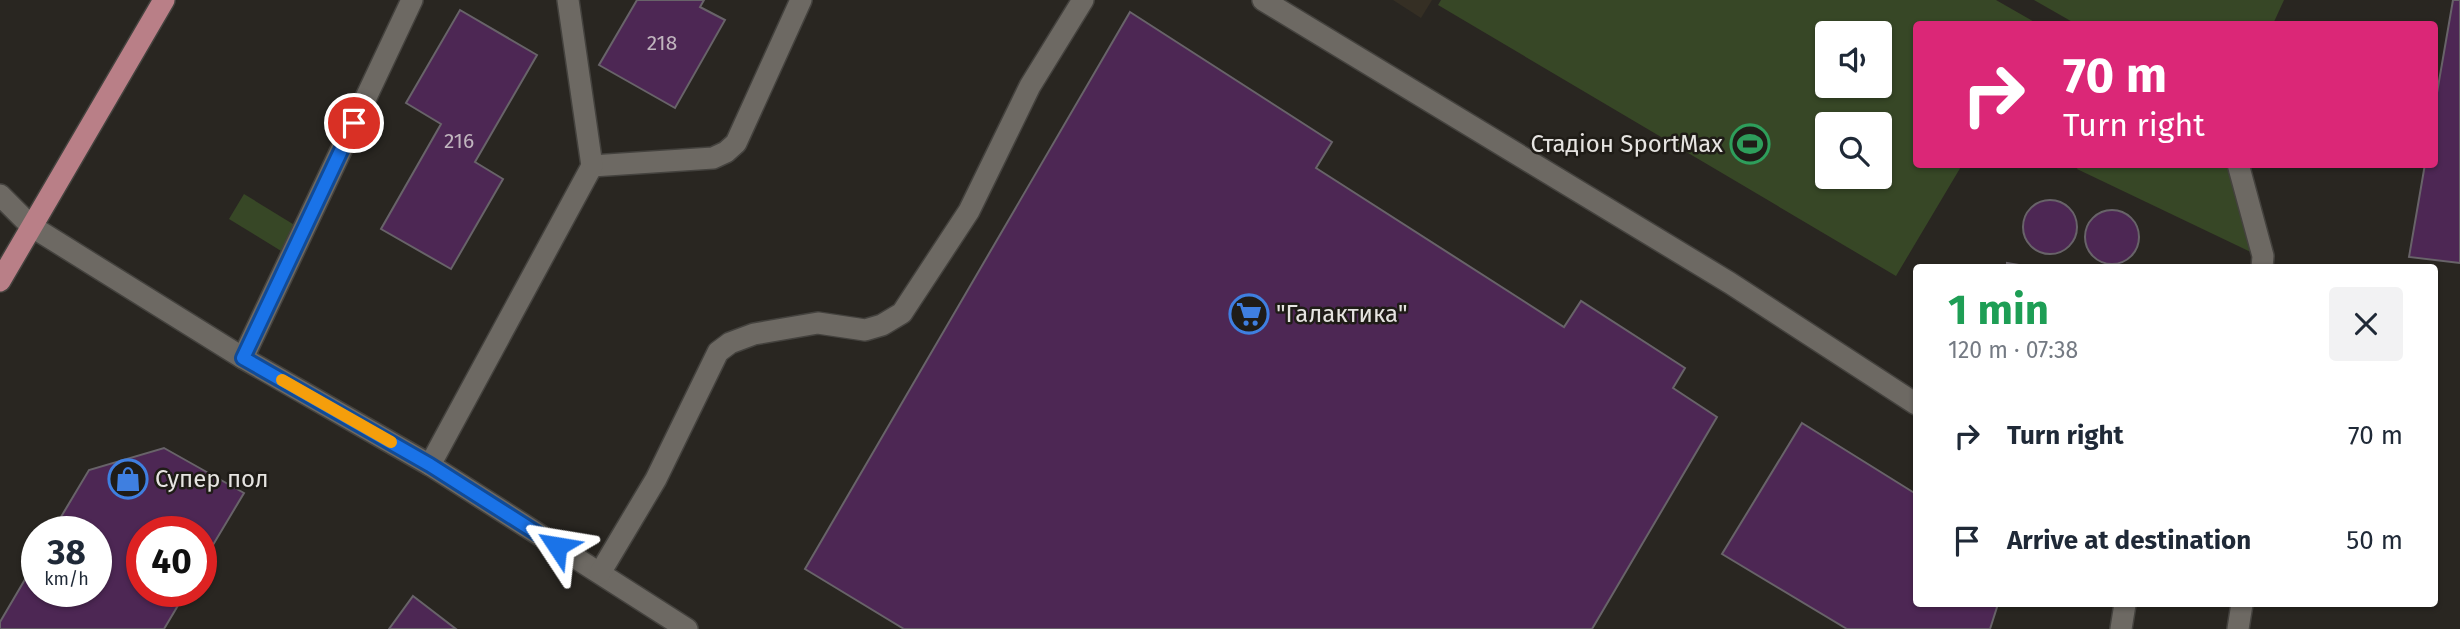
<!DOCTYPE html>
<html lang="en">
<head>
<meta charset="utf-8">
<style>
  :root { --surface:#fff; --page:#f2f2f3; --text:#1f2937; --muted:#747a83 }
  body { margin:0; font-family:"Fira Sans",sans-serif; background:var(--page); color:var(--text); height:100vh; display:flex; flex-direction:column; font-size:26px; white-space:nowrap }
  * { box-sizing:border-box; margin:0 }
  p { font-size:23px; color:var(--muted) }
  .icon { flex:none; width:38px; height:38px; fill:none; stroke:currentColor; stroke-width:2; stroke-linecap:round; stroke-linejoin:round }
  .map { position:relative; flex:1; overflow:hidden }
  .panel { position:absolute; left:1913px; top:264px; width:525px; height:343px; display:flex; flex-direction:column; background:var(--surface); border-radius:7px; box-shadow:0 2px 5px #0004 }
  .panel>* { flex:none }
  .banner { position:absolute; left:1913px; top:21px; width:525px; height:147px; border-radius:7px; box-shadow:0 2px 5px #0004; background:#db2777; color:#fff; overflow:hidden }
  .fabs { position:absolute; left:1815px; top:21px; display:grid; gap:14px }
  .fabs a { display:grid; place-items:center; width:77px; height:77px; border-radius:7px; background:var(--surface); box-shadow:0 2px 5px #0004; font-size:35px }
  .speed { position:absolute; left:21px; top:516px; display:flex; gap:14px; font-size:35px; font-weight:700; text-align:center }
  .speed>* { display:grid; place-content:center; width:91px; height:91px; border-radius:50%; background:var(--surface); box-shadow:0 2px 5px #0004; line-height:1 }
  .speed small { font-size:18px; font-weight:400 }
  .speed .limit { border:10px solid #d22; background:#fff; color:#111 }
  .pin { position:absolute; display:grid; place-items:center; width:60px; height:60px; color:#fff; margin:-30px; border:4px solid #fff; border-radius:50%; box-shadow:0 2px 7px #0007 }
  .me { position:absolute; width:77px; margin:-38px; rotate:303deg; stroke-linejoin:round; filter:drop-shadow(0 0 5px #0008) }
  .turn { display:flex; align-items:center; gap:24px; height:147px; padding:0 35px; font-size:32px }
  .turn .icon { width:91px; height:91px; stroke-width:2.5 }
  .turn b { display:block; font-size:49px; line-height:60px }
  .round { display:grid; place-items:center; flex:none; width:74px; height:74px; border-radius:7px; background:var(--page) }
  .summary { display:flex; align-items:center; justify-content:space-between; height:119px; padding:0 35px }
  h1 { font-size:42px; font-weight:700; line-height:52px; color:#1e9e55 }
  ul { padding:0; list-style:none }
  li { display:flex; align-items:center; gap:21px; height:105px; padding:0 35px }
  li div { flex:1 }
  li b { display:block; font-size:26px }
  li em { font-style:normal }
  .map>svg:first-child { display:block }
</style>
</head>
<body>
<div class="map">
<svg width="2460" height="629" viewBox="0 0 2460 629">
  <rect width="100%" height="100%" fill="#292621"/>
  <path fill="#352f24" d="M 1393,0 L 1432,0 L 1421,18 Z"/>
  <g fill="#374726" fill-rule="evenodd">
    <path d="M 1441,0 L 1996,0 L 2038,24 L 1916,24 L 1916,164 L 1962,165 L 1896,276 L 1438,5 ZM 1827,33 L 1880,33 L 1880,86 L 1827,86 ZM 1827,124 L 1880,124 L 1880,177 L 1827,177 Z"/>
    <path d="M 2034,0 L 2284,0 L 2273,24 L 2076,24 Z"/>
    <path d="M 2079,164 L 2227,165 L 2233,171 L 2257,255 L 2077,169 Z"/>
    <path d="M 244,194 L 301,229 L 286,254 L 229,219 Z"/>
  </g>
  <g fill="#4d2754" stroke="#686369" stroke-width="2">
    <path d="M 637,0 L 704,0 L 700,7 L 725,20 L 675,108 L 599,65 Z"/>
    <path d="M 2453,0 L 2460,0 L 2460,263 L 2409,257 L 2425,164 L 2434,164 L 2434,110 Z"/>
    <path d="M 460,10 L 537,55 L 475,162 L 503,179 L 451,269 L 381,229 L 441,124 L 406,103 Z"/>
    <path d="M 1130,12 L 1332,142 L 1316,168 L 1564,327 L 1581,301 L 1685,368 L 1673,388 L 1717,417 L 1592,629 L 904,629 L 805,569 Z"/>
    <circle cx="2050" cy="227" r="27"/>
    <circle cx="2112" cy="237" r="27"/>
    <path d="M 2007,263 L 2037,268 L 2007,268 Z"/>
    <path d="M 1802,423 L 1916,494 L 1916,604 L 1998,604 L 1990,629 L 1847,629 L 1722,554 Z"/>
    <path d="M 164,448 L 244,493 L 201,565 L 201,532 L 142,532 L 142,592 L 186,592 L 164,629 L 0,629 L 0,622 L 37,559 L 37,592 L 96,592 L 96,532 L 52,532 L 89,470 Z"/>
    <path d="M 413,596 L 456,629 L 389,629 Z"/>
  </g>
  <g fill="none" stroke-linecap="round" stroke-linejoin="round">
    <g stroke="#44423e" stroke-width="24">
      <g id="minor">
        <path d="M 1263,0 L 1730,283 L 1916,404"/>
        <path d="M 2238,164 L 2263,256 L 2262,268"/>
        <path d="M 592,166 L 713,158 L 726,152 L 736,143 L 801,0"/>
        <path d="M 0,195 L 31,226 L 243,358 L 430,465 L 687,629"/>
        <path d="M 243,358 L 412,0"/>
        <path d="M 430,465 L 592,166 L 568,0"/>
        <path d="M 600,573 L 656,479 L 718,352 L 730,343 L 754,334 L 818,323 L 865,330 L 882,325 L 902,313 L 969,211 L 1030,86 L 1083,0"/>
        <path d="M 2121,629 L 2125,604"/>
        <path d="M 2238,629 L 2242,604"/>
      </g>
    </g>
    <g stroke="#44423e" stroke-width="24">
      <path id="major" d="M 0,281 L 164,0"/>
    </g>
    <use href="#minor" stroke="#6d6963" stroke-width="21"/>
    <use href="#major" stroke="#b97f87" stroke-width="21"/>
  </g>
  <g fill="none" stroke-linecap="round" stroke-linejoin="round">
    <g stroke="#114b97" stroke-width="18">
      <path id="route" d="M 354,123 L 243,358 L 430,465 L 557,546"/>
    </g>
    <use href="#route" stroke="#1a73e8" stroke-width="12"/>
    <path stroke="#f59e0b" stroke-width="12" d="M 282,380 L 391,442"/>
  </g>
  <defs>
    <g id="stadium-ring" transform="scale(2.0125)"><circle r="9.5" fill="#1f1c17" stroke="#2e9e5b" stroke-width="1.5"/><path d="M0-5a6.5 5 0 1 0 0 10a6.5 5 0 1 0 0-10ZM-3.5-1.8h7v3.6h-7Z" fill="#2e9e5b"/></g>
    <g id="supermarket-ring" transform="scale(2.0125)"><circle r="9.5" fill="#1f1c17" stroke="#3f7fe0" stroke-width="1.5"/><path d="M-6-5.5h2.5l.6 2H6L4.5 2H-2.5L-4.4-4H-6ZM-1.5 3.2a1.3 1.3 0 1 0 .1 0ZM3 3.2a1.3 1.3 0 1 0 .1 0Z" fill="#3f7fe0"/></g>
    <g id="shop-ring" transform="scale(2.0125)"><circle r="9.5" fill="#1f1c17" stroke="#3f7fe0" stroke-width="1.5"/><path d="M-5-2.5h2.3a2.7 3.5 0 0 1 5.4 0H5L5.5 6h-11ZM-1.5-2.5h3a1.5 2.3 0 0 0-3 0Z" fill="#3f7fe0"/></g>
  </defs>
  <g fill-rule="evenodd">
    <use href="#stadium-ring" x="1750" y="144"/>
    <use href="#supermarket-ring" x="1249" y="314"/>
    <use href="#shop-ring" x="128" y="479"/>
  </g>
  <g text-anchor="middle" stroke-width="5" stroke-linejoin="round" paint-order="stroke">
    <g font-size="21" fill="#c0b5be">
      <text x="662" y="50">218</text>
      <text x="459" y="148">216</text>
    </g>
    <g font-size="24" fill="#e6e4e1" stroke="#1f1c17" text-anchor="start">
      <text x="1723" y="152" text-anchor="end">Стадіон SportMax</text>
      <text x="1276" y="322">"Галактика"</text>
      <text x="155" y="487">Супер пол</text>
    </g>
  </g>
</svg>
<div class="fabs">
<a><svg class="icon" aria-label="sound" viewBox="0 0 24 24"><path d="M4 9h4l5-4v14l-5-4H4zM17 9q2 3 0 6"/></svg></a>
<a><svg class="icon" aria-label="search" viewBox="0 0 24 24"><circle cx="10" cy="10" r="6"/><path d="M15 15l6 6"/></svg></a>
</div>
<div class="speed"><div>38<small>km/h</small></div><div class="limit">40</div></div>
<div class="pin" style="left:354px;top:123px;background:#d93025"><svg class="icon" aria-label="arrive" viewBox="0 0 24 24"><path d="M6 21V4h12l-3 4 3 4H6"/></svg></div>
<svg class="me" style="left:557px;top:546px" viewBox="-20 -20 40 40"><path d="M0-17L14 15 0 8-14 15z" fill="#1a73e8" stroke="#fff" stroke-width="4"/></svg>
<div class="banner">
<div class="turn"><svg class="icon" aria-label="right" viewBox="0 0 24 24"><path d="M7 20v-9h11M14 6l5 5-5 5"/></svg><div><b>70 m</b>Turn right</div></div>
</div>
<section class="panel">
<div class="summary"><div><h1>1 min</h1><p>120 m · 07:38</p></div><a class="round"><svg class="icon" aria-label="close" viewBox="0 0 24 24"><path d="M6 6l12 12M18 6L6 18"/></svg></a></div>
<ul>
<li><svg class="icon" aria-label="right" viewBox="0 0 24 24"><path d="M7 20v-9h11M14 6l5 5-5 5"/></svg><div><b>Turn right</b></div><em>70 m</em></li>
<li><svg class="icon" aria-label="arrive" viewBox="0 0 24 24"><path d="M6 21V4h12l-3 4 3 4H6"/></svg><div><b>Arrive at destination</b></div><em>50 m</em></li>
</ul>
</section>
</div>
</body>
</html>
